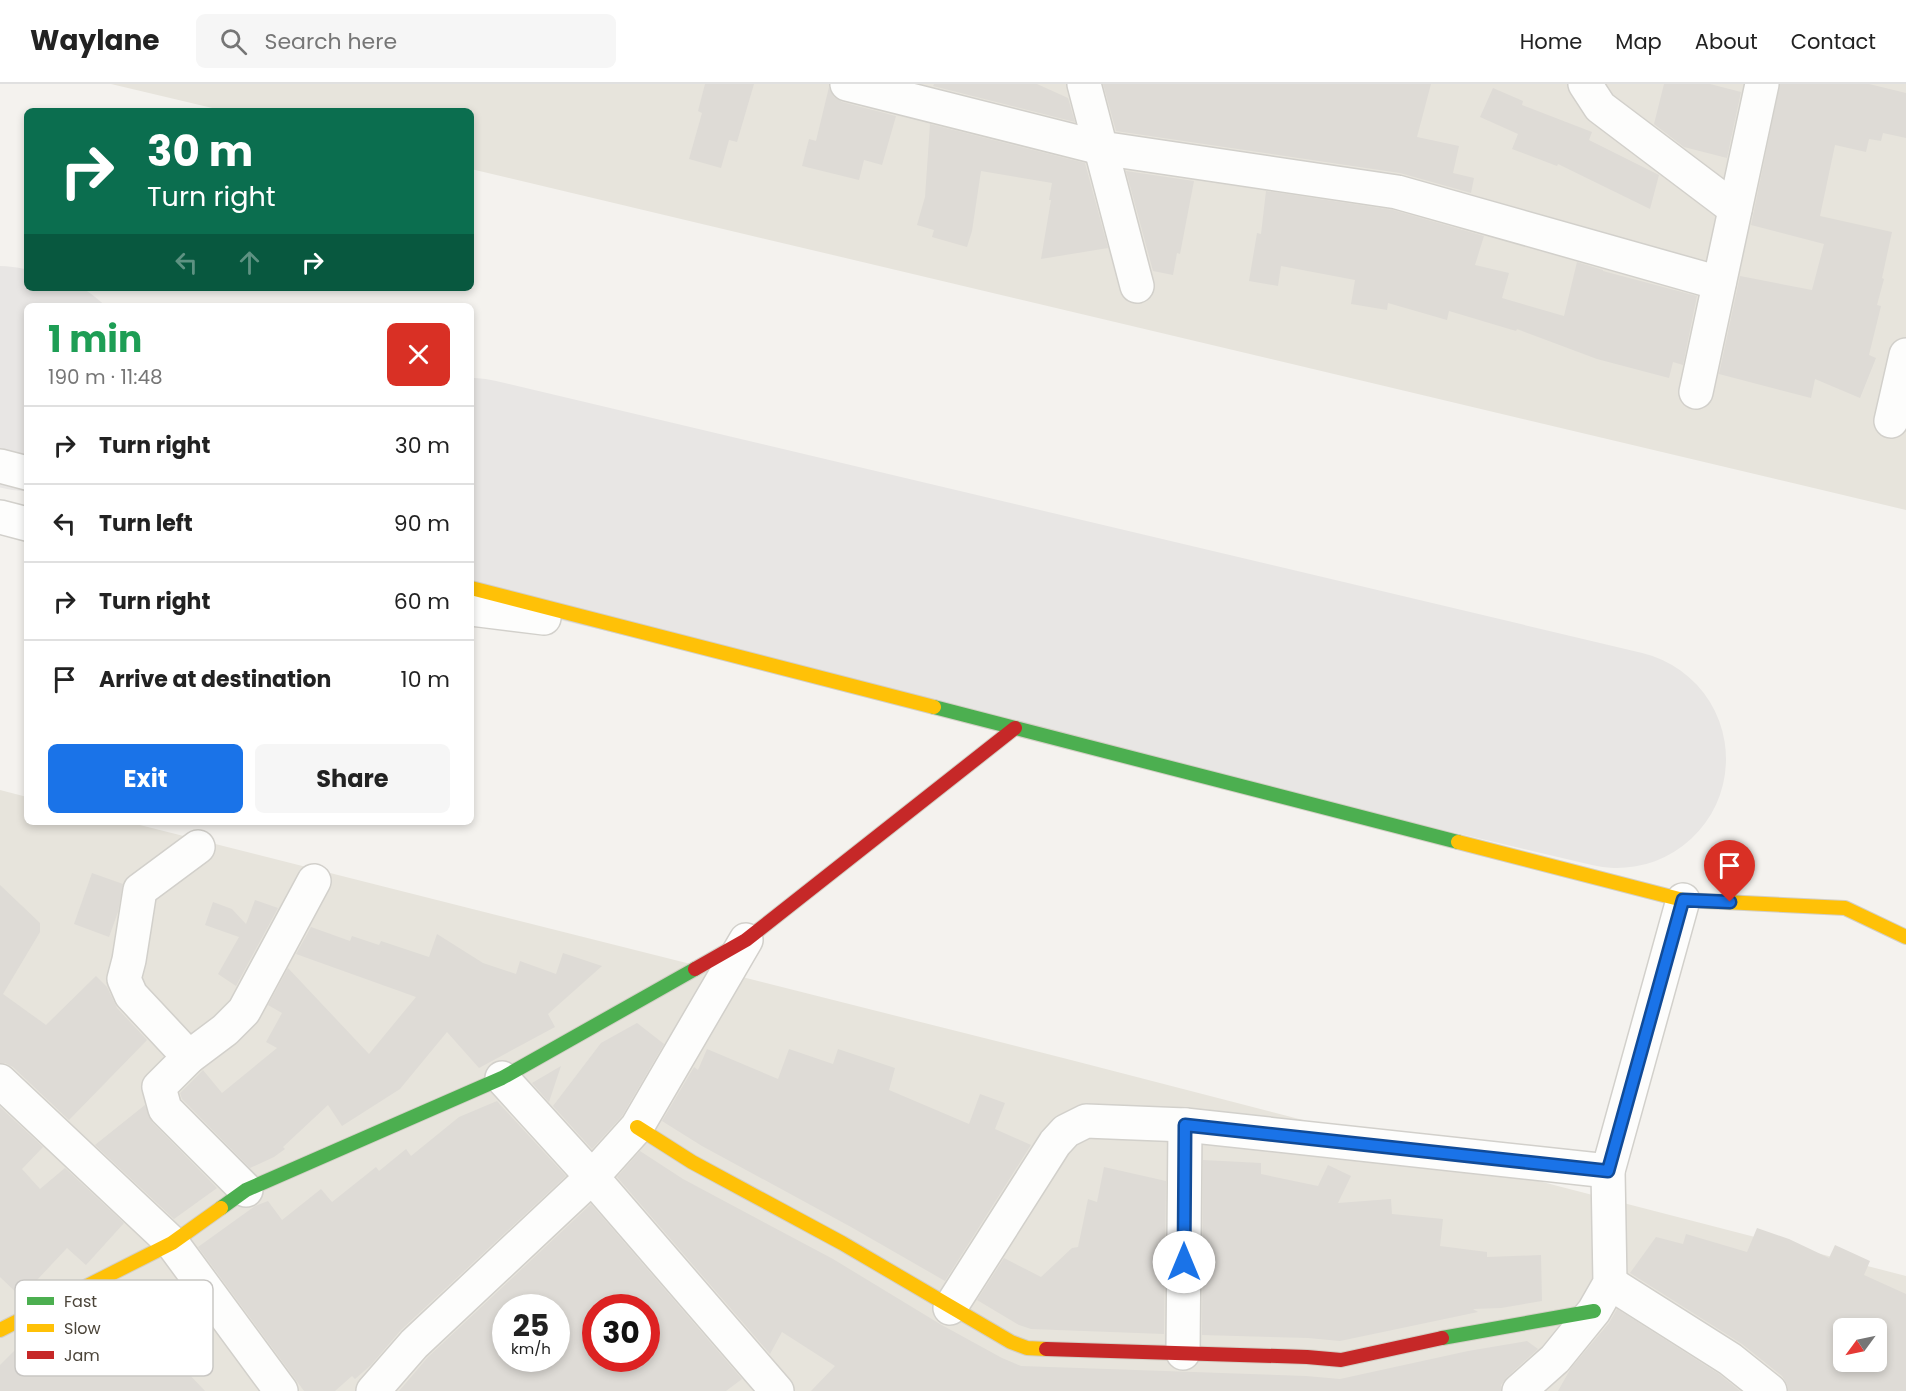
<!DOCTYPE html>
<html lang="en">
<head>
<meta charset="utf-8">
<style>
  :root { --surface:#fff; --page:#f6f6f6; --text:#222; --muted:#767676; --line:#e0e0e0; --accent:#1a73e8 }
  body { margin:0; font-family:Poppins,sans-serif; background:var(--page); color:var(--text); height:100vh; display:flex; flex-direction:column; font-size:22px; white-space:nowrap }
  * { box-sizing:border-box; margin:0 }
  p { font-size:20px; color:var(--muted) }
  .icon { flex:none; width:33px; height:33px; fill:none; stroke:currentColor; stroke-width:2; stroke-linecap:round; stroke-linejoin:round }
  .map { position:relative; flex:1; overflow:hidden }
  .drawer { position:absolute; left:24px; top:219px; width:450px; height:522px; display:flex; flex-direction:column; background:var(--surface); border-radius:9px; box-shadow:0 3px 9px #0003 }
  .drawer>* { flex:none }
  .guide { position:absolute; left:24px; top:24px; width:450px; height:183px; border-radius:9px; box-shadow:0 3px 9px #0003; background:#0b6e4f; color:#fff; overflow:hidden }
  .needle { width:39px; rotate:237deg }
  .fabs { position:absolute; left:1833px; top:1234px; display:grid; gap:12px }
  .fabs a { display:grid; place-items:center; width:54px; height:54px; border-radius:9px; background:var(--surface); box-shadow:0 3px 9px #0003; font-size:30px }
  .speed { position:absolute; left:492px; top:1210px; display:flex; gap:12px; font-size:30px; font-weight:700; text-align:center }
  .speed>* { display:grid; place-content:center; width:78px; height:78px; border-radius:50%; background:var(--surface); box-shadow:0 3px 9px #0003; line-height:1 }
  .speed small { font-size:15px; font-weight:400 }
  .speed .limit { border:9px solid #d22; background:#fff; color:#111 }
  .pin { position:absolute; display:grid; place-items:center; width:51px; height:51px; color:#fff; margin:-62px -26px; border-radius:50% 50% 50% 0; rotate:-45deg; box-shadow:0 0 6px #0007 }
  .pin .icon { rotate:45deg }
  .me { position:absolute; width:66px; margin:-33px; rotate:0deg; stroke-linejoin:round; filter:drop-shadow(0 0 4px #0008) }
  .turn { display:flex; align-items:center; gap:21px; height:126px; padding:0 24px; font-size:27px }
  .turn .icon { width:78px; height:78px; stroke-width:2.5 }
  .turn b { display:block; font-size:42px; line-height:51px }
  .lanes { display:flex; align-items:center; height:57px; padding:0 24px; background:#0003; justify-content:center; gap:30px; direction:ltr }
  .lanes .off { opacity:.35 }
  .round { display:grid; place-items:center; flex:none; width:63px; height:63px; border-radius:9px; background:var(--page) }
  .summary { display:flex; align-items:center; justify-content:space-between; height:102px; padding:0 24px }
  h1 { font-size:36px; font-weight:700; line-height:45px; color:#1e9e55 }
  .button { display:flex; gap:12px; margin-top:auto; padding:12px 24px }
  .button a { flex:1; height:69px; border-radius:9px; background:var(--accent); color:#fff; font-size:24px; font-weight:700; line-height:69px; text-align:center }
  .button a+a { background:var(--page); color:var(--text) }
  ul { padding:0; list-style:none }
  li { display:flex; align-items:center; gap:18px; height:78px; padding:0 24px; border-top:2px solid var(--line) }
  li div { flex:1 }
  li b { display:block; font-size:22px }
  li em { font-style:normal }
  header { display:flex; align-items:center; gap:36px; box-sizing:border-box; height:84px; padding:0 30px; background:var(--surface); border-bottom:2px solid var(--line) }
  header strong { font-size:28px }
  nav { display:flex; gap:33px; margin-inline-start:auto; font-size:21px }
  .search { width:420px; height:54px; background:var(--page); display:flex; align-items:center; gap:15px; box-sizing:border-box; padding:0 21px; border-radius:9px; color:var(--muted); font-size:22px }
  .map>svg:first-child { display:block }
</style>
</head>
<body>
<header>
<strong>Waylane</strong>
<div class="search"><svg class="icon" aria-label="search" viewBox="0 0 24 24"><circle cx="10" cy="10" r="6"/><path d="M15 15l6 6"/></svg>Search here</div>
<nav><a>Home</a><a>Map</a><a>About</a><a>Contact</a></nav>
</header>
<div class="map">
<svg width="1906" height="1307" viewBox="0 0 1906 1307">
  <rect width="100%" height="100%" fill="#f4f2ee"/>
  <g fill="#e7e4dc" fill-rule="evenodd">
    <path d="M 111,0 L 1906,0 L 1906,426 L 471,85 L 471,27 L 225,27 Z"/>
    <path d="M 0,706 L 27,713 L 27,738 L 128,738 L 1071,976 L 1906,1192 L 1906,1307 L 0,1307 ZM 506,1224 L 556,1224 L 556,1275 L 506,1275 ZM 596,1224 L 646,1224 L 646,1275 L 596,1275 ZM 1844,1245 L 1876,1245 L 1876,1278 L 1844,1278 Z"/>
  </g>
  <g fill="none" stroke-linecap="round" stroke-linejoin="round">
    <g stroke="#e8e6e4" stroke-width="218">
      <path d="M 0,291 L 27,298"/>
      <path d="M 471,403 L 1617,675"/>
    </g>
  </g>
  <g fill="#dedbd6" fill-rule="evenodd">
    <path d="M 705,0 L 754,0 L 737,58 L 729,56 L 721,84 L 689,75 L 702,29 L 698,27 Z"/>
    <path d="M 934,0 L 1037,0 L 1068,14 L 1075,38 L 933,2 Z"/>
    <path d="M 1103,0 L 1431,0 L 1417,53 L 1459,62 L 1453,89 L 1474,94 L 1471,109 L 1400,89 L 1116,47 Z"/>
    <path d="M 1664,0 L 1710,0 L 1741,8 L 1727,74 L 1684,63 L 1654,40 Z"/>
    <path d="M 1780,0 L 1869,0 L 1906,9 L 1906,54 L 1883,49 L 1881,57 L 1869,55 L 1866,68 L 1835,61 L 1820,132 L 1892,148 L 1882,194 L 1884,195 L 1877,221 L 1881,222 L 1869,271 L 1876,274 L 1860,314 L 1815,295 L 1811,314 L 1719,290 L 1740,192 L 1812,206 L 1824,160 L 1751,141 Z"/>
    <path d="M 829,3 L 834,13 L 842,18 L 896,32 L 882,81 L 864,76 L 859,96 L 802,82 L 809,55 L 816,57 Z"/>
    <path d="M 1493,4 L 1523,17 L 1522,21 L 1592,48 L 1589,56 L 1659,91 L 1650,125 L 1558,80 L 1557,82 L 1512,65 L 1518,50 L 1480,33 Z"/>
    <path d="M 930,40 L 1085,79 L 1108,164 L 1041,175 L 1051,116 L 1049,116 L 1052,99 L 981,87 L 972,147 L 967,163 L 932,153 L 934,146 L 917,141 L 925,113 Z"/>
    <path d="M 1126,87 L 1194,97 L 1180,170 L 1177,169 L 1173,191 L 1153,187 Z"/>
    <path d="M 1266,107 L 1393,126 L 1484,152 L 1475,181 L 1509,189 L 1502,214 L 1564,232 L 1577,178 L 1603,186 L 1603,187 L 1697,212 L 1683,281 L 1673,278 L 1669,294 L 1597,275 L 1517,245 L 1516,247 L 1449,227 L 1447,236 L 1388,219 L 1387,226 L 1351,220 L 1355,196 L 1281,182 L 1278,202 L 1249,197 L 1257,149 L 1261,150 Z"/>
    <path d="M 92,789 L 123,800 L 118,828 L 109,853 L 74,840 Z"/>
    <path d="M 0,801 L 40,839 L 40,848 L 3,910 L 46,941 L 96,892 L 107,903 L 117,924 L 147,956 L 69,1036 L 13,983 L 5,979 L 0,979 Z"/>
    <path d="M 255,816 L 278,824 L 236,902 L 218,890 L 239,853 L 205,841 L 213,818 L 232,825 L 246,840 Z"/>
    <path d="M 311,843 L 350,857 L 352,852 L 379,861 L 381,857 L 429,873 L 437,850 L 483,879 L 516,890 L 520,877 L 556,890 L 563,869 L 602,882 L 548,930 L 555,943 L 479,984 L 447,948 L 400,1005 L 342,1042 L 328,1021 L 283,1063 L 285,1065 L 274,1073 L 250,1084 L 182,1015 L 180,1009 L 203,986 L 222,1009 L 277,964 L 266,958 L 282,929 L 268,921 L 288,884 L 369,970 L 416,913 L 296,870 Z"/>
    <path d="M 637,939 L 664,960 L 622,1032 L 592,1065 L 553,1022 L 601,959 Z"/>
    <path d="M 707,965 L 778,995 L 789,965 L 833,980 L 838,965 L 895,984 L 889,1006 L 969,1040 L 980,1010 L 1005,1019 L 995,1045 L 1031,1061 L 945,1197 L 851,1143 L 702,1062 L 662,1037 L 694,983 L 698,986 Z"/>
    <path d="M 561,982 L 549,1018 L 532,999 Z"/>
    <path d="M 497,1017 L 566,1092 L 401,1246 L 371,1281 L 355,1295 L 352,1292 L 335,1307 L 304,1307 L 198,1163 L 255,1122 L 268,1117 L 282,1136 L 321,1105 L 332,1118 L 376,1083 L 379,1087 L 406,1065 L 411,1072 L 459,1033 Z"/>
    <path d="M 145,1021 L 152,1038 L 217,1104 L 174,1135 L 95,1061 Z"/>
    <path d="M 0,1023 L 43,1063 L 22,1085 L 40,1105 L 65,1084 L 124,1139 L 86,1181 L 67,1164 L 21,1213 L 0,1193 Z"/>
    <path d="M 640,1067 L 683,1095 L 833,1175 L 940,1240 L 1002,1274 L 1021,1282 L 1306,1292 L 1340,1295 L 1468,1267 L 1527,1257 L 1538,1265 L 1507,1293 L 1501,1301 L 1501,1307 L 811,1307 L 835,1282 L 782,1248 L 770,1270 L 617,1093 Z"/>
    <path d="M 1203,1076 L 1261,1079 L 1261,1090 L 1318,1102 L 1328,1081 L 1351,1092 L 1338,1119 L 1391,1115 L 1392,1130 L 1443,1135 L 1440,1162 L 1487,1168 L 1487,1173 L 1541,1171 L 1542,1217 L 1501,1224 L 1473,1225 L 1478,1228 L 1340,1257 L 1308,1254 L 1202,1251 Z"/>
    <path d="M 1104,1083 L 1166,1097 L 1164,1250 L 1031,1245 L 1019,1241 L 977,1216 L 1004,1174 L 1041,1193 L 1072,1164 L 1078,1163 L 1088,1115 L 1097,1118 Z"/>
    <path d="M 591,1120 L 742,1295 L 726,1307 L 399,1307 L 428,1273 ZM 506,1224 L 556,1224 L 556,1275 L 506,1275 ZM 596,1224 L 646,1224 L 646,1275 L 596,1275 Z"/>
    <path d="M 1757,1144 L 1789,1155 L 1829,1174 L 1835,1161 L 1870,1177 L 1864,1191 L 1906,1210 L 1906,1307 L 1788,1307 L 1787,1300 L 1782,1292 L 1742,1260 L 1630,1189 L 1656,1153 L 1683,1160 L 1686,1150 L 1747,1168 ZM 1844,1245 L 1876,1245 L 1876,1278 L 1844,1278 Z"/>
    <path d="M 181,1203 L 197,1225 L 174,1247 L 177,1249 L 163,1263 L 205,1307 L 0,1307 L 0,1281 L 29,1252 L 59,1237 L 65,1244 L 85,1224 L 95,1219 L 106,1231 L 130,1207 L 153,1230 Z"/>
    <path d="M 1617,1225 L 1719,1290 L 1740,1307 L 1558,1307 L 1571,1284 L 1609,1239 Z"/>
  </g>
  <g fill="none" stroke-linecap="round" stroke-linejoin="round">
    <g stroke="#d2d0cb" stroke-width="36">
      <g id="street">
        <path d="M 847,0 L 1101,64 L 1397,108 L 1719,199"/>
        <path d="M 1084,0 L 1137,202"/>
        <path d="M 1585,0 L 1600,23 L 1735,125"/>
        <path d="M 1696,308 L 1762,0"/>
        <path d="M 1891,337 L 1906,271"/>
        <path d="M 0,382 L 27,389"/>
        <path d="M 0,433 L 27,440"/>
        <path d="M 471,525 L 544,534"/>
        <path d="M 189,973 L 131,911 L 124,895 L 129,876 L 140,806 L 198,763"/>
        <path d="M 502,994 L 592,1093 L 777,1307"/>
        <path d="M 0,997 L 172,1159 L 281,1307"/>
        <path d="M 246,1106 L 165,1025 L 159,1003 L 189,973 L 225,946 L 244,927 L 314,797"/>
        <path d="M 1610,1199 L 1730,1275 L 1770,1307"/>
        <path d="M 950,1224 L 1055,1059 L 1066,1047 L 1086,1037 L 1185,1041 L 1608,1087"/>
        <path d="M 1183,1269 L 1185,1041"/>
        <path d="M 373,1307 L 414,1260 L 592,1093 L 637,1043 L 746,856"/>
        <path d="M 1519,1307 L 1555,1275 L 1594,1227 L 1610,1199 L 1608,1087 L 1683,816"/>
      </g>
    </g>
    <g stroke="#d3cfc5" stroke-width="16">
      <g id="fast">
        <path d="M 934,623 L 1458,758"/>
        <path d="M 221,1124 L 246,1106 L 502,994 L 695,885"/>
        <path d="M 1442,1254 L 1594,1227"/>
      </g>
    </g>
    <g stroke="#d3cfc5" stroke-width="16">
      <g id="slow">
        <path d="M 471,504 L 934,623"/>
        <path d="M 1458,758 L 1683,816 L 1845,824 L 1906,853"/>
        <path d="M 637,1043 L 692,1078 L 842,1159 L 1011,1258 L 1027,1264 L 1046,1265"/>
        <path d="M 0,1246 L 172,1159 L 221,1124"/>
      </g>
    </g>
    <g stroke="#d3cfc5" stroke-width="16">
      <g id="jam">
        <path d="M 695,885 L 746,856 L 1015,644"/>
        <path d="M 1046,1265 L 1307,1273 L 1341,1276 L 1442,1254"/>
      </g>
    </g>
    <use href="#street" stroke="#fdfdfc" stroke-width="33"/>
    <use href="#fast" stroke="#4caf50" stroke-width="14"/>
    <use href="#slow" stroke="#ffc107" stroke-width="14"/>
    <use href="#jam" stroke="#c62828" stroke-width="14"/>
  </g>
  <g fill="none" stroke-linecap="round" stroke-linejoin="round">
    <g stroke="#114b97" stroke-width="15">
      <path id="route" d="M 1184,1178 L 1185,1041 L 1608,1087 L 1683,816 L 1730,818"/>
    </g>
    <use href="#route" stroke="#1a73e8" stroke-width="10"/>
  </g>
  <rect x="15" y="1196" width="198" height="96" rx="9" fill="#fff" stroke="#c9c7c4" stroke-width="1.5"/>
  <rect x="27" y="1213" width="27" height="8" fill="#4caf50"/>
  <rect x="27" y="1240" width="27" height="8" fill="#ffc107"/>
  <rect x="27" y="1267" width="27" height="8" fill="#c62828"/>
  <g font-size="16" fill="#4b4439">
    <text x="64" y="1223">Fast</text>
    <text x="64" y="1250">Slow</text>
    <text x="64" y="1277">Jam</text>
  </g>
</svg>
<div class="fabs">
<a><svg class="needle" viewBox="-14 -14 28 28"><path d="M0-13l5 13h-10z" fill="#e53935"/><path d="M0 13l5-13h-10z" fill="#767676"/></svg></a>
</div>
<div class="speed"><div>25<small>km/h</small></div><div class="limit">30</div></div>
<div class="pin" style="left:1730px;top:818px;background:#d93025"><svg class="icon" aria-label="arrive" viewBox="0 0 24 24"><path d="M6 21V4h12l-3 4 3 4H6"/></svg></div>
<svg class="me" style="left:1184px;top:1178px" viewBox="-20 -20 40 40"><circle r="19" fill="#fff"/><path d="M0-13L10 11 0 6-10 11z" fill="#1a73e8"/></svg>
<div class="guide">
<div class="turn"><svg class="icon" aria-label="right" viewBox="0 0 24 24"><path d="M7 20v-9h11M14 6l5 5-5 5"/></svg><div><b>30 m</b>Turn right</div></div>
<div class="lanes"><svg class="icon off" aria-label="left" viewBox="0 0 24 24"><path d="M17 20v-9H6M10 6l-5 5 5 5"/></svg><svg class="icon off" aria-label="ahead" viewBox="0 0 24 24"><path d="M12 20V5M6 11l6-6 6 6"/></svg><svg class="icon" aria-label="right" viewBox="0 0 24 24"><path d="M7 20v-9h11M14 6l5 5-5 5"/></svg></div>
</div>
<section class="drawer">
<div class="summary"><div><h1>1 min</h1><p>190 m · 11:48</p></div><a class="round" style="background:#d93025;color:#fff"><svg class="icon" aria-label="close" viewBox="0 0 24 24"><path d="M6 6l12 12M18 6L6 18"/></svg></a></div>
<ul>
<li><svg class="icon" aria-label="right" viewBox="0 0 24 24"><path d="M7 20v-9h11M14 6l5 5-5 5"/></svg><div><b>Turn right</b></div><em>30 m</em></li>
<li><svg class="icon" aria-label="left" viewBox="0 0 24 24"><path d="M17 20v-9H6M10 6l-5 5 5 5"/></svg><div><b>Turn left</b></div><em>90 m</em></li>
<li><svg class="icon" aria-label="right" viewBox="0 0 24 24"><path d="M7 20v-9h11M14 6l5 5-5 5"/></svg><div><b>Turn right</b></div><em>60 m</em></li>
<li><svg class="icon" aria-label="arrive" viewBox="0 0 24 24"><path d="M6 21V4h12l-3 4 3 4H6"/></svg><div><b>Arrive at destination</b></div><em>10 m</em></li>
</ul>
<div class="button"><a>Exit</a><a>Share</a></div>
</section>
</div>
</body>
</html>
